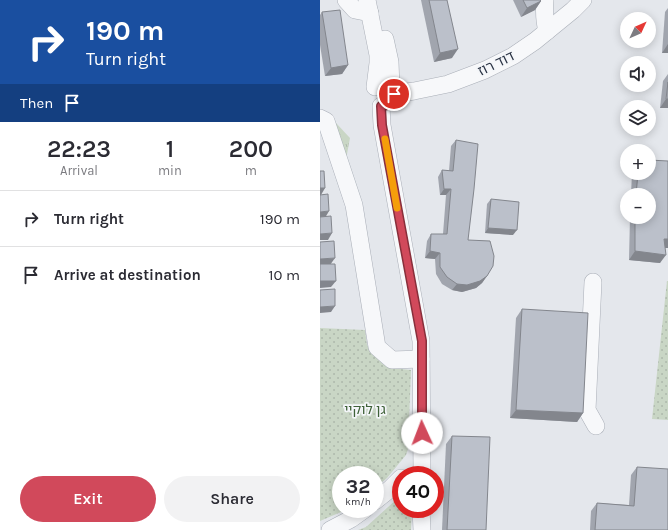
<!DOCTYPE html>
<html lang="en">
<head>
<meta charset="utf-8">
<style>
  :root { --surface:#fff; --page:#f2f2f3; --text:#2b2b33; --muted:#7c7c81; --line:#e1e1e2; --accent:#d1495b }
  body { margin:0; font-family:Karla,"Noto Sans Hebrew",sans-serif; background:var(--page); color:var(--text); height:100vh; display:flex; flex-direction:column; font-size:15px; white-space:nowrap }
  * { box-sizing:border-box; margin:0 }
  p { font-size:13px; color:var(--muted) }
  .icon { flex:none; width:22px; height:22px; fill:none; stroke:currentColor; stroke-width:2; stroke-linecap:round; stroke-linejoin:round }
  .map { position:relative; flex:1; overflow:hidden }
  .drawer { display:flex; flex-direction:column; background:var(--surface); width:320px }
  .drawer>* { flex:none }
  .banner { background:#1a4fa0; color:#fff; overflow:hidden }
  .needle { width:26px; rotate:46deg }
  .buttons { position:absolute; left:300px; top:12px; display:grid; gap:8px }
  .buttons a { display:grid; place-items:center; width:36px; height:36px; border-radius:50%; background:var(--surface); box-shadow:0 2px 10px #0003; font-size:20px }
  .speed { position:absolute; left:12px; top:466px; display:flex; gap:8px; font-size:20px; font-weight:700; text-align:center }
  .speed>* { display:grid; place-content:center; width:52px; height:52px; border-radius:50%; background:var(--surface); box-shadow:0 2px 10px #0003; line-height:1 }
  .speed small { font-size:10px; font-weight:400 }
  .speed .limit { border:6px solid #d22; background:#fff; color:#111 }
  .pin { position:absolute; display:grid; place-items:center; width:34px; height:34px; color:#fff; margin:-17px; border:2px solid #fff; border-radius:50%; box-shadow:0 1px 4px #0007 }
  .me { position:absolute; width:44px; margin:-22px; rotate:358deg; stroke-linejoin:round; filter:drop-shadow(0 0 3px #0008) }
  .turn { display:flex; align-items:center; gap:14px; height:84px; padding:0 20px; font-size:18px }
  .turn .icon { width:52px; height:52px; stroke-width:2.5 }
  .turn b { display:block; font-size:28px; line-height:34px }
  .then { display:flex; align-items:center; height:38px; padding:0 20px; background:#0003; gap:8px; font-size:15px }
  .eta { display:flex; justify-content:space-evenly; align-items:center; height:68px; text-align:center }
  .eta b { font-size:24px; font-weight:600; line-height:28px }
  .action { display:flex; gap:8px; margin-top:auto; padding:8px 20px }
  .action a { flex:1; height:46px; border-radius:24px; background:var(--accent); color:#fff; font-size:16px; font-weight:600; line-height:46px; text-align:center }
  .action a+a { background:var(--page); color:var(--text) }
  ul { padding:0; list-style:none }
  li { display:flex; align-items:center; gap:12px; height:56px; padding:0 20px; border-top:1px solid var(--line) }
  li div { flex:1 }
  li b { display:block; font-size:15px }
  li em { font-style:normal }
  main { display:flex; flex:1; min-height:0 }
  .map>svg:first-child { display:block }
</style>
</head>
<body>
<main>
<section class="drawer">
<div class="banner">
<div class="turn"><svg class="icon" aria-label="right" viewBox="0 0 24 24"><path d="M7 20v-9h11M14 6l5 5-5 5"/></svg><div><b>190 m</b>Turn right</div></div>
<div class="then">Then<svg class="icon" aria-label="arrive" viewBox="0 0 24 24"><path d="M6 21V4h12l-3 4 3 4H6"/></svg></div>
</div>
<div class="eta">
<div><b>22:23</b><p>Arrival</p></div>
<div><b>1</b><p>min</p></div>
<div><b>200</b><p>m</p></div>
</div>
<ul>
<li><svg class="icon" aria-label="right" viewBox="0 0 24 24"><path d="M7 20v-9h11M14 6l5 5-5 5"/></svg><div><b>Turn right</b></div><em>190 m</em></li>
<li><svg class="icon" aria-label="arrive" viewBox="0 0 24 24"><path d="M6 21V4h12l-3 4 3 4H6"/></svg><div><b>Arrive at destination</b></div><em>10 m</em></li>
</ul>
<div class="action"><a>Exit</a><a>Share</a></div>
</section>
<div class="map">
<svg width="348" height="530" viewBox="0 0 348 530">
  <defs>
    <pattern id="grass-tufts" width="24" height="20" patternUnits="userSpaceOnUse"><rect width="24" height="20" fill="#c9d6c5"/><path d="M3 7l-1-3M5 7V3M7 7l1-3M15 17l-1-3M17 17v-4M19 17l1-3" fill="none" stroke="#adb8ab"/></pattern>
    <pattern id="park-dots" width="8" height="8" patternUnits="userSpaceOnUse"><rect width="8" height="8" fill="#c9d6c5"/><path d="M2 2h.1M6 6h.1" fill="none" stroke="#adb8ab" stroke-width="1.8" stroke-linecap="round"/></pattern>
  </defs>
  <rect width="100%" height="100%" fill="#e4e7ec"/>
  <path fill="url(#grass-tufts)" d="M 16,123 L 30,138 L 24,170 L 11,125 Z"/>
  <g fill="url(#park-dots)">
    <path d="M 347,281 L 348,281 L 348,420 L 332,419 Z"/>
    <path d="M 0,328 L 45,330 L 47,345 L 55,356 L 63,364 L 71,368 L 91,370 L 88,449 L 86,455 L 67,478 L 55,488 L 55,475 L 21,475 L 21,509 L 26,509 L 21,512 L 0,521 Z"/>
    <path d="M 81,493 L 81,509 L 92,509 L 91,530 L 38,530 L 46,527 L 78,498 Z"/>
  </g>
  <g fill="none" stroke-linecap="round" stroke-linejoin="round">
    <g stroke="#a9aeb7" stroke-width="18">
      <g id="minor">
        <path d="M 26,0 L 35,10 L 50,13"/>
        <path d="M 47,0 L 58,55 L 58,63 L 55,87"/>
        <path d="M 225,0 C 224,11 224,20 227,31"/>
        <path d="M 65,39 L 70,62 L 71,88"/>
        <path d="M 74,94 L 94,91 L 128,84 L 165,70 L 193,56 L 215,41 L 253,10 L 263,0"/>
        <path d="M 61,106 L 62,125 L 69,164 L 101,341 L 102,475"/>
        <path d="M 0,118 L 6,121 L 34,205 L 57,347 L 72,360 L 101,359"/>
        <path d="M 273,282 L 267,410 L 276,426"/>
        <path d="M 55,501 L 70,489 L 81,478"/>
        <path d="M 101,509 L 102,530"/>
        <path d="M 10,530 L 31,519 L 45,509"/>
      </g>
    </g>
    <use href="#minor" stroke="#f7f8fa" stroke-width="17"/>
  </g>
  <g fill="#a1a5ae">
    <path d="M 101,0 L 127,0 L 132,58 L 114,62 Z"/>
    <path d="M 193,0 L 220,0 L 221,1 L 215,10 L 201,17 Z"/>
    <path d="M 348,8 L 348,53 L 342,53 L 345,12 Z"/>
    <path d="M 2,12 L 28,65 L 22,74 L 5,76 L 0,45 L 0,15 Z"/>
    <path d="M 348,74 L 348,108 L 340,108 L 343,81 Z"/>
    <path d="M 136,140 L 148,240 L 167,276 L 162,283 L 156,288 L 142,292 L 132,290 L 122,284 L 116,274 L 115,259 L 105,258 L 107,241 L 111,234 L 123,234 L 126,195 L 120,195 L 118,177 L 122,170 L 129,171 L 131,146 Z"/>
    <path d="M 348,161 L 348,248 L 345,248 L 340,263 L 309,260 L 310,217 L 329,217 L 329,195 L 311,195 L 312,173 L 329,173 Z"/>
    <path d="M 171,199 L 193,235 L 165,233 L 167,204 Z"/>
    <path d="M 202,309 L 263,413 L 257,422 L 190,418 L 196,318 Z"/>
    <path d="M 132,436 L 166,530 L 122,530 L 126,444 Z"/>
    <path d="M 317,467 L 348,530 L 270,530 L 271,511 L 277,503 L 309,505 L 311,475 Z"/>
  </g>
  <g fill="#83868d">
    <path d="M 221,1 L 215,10 L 201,17 L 207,8 Z"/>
    <path d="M 348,44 L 348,53 L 342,53 Z"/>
    <path d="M 138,49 L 132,58 L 114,62 L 120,53 Z"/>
    <path d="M 28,65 L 22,74 L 5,76 L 11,68 Z"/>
    <path d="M 346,99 L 348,99 L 348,108 L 340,108 Z"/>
    <path d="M 0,188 L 5,188 L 1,195 L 0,195 Z"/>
    <path d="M 124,189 L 131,189 L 126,195 L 120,195 Z"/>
    <path d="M 9,211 L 5,218 L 0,218 L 0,212 Z"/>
    <path d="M 168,228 L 197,230 L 193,235 L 165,233 Z"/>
    <path d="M 12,233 L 8,240 L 0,240 L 0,234 Z"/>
    <path d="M 344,239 L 348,239 L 348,248 L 338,248 Z"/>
    <path d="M 110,251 L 120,253 L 115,259 L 105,258 Z"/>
    <path d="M 315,251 L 346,255 L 340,263 L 309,260 Z"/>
    <path d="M 15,258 L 10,265 L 0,265 L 0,259 Z"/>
    <path d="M 167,276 L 162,283 L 156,288 L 142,292 L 132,290 L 137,284 Z"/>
    <path d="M 0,281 L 16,281 L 11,287 L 0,288 Z"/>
    <path d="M 15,306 L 11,312 L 0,313 L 0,307 Z"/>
    <path d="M 196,410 L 263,413 L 257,422 L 190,418 Z"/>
  </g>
  <g fill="#bbc0ca" stroke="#83868d">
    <path d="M 109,0 L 127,0 L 138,49 L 120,53 Z"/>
    <path d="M 203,0 L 220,0 L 221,1 L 207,8 Z"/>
    <path d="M 20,10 L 28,65 L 11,68 L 2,12 Z"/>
    <path d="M 348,82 L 348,99 L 346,99 Z"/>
    <path d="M 136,140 L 158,144 L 154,189 L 148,240 L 170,241 L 174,256 L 173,266 L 167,276 L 160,281 L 147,285 L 137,284 L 127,277 L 120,267 L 120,253 L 110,251 L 111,234 L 127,234 L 131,189 L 124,189 L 122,170 L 133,171 Z"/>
    <path d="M 329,160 L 348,161 L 348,239 L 344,239 L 346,255 L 315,251 L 315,217 L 329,217 L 329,195 L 316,195 L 318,173 L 329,173 Z"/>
    <path d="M 0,171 L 4,171 L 5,188 L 0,188 Z"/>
    <path d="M 8,194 L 9,211 L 0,212 L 0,195 Z"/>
    <path d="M 171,199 L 199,202 L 197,230 L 168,228 Z"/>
    <path d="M 11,216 L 12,233 L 0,234 L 0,217 Z"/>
    <path d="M 14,241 L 15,258 L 0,259 L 0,242 Z"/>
    <path d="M 0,264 L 15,264 L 16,281 L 0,281 Z"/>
    <path d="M 15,289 L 15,306 L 0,307 L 0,290 Z"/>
    <path d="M 202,309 L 268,313 L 263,413 L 196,410 Z"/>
    <path d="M 132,436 L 170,437 L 166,530 L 127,530 Z"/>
    <path d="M 317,467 L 348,469 L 348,530 L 275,530 L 277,503 L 314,506 Z"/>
  </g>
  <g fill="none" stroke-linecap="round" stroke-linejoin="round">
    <g stroke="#882f3b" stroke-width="10">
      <path id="route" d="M 74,94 C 74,102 69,106 61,106 L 62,125 L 102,341 L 102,433"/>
    </g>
    <use href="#route" stroke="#d1495b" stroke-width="7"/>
    <path stroke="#f59e0b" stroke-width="7" d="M 65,139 L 77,208"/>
  </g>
  <g text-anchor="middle" stroke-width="3.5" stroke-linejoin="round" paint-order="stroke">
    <g font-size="14" fill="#2b3445" stroke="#f4f6f9">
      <text transform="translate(176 63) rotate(-26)" y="5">דוד רוז</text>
    </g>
    <g font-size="14" fill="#3f6138" stroke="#f4f6f9">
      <text x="45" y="414">גן לוקיי</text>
    </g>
  </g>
</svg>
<div class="buttons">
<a><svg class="needle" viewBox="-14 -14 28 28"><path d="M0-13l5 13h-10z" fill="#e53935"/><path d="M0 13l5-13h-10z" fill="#7c7c81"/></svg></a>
<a><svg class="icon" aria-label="sound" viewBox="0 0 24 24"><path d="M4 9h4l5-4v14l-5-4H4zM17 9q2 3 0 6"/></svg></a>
<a><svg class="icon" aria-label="layers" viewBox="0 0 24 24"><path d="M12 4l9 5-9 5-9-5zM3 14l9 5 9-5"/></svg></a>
<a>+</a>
<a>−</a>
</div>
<div class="speed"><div>32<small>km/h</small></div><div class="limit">40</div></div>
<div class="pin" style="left:74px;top:94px;background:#d93025"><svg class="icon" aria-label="arrive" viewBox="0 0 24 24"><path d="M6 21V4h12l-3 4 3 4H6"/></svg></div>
<svg class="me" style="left:102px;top:433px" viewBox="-20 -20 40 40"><circle r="19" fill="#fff"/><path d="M0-13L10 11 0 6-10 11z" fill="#d1495b"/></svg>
</div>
</main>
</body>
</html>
